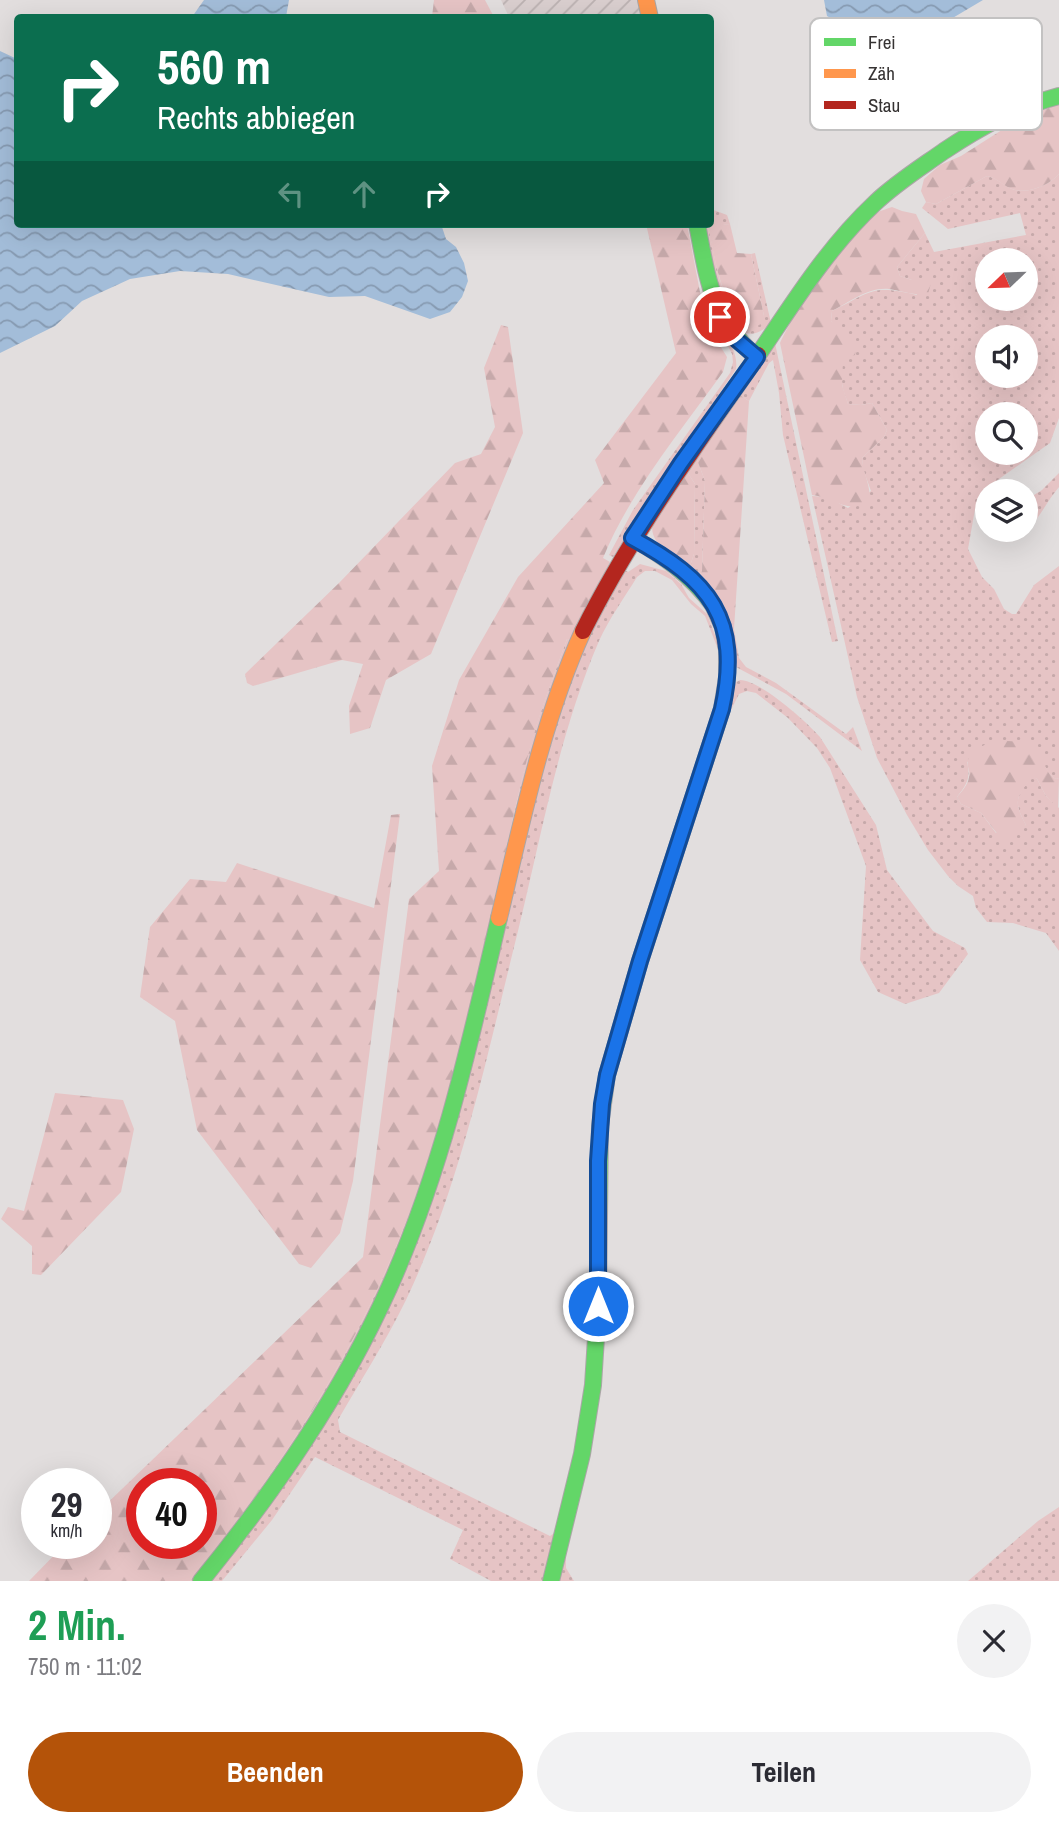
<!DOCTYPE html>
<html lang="de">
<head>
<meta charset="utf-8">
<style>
  :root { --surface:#fff; --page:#f2f2f3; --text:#2b2b33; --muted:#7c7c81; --accent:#b45309 }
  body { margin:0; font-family:"Archivo Narrow",sans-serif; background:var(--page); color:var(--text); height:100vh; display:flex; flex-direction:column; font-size:26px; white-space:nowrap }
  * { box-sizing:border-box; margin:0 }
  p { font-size:23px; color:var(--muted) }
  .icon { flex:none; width:38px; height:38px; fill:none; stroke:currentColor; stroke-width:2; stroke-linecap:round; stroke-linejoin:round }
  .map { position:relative; height:1581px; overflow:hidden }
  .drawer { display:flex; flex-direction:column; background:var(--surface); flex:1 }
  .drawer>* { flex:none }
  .guide { position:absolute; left:14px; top:14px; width:700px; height:214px; border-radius:7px; box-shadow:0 7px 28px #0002; background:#0b6e4f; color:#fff; overflow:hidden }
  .needle { width:46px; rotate:247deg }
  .tools { position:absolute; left:975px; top:248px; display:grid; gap:14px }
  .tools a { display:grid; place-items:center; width:63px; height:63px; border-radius:50%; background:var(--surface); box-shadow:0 7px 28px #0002; font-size:35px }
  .speed { position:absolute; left:21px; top:1468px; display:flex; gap:14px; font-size:35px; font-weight:700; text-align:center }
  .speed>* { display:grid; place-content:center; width:91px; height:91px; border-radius:50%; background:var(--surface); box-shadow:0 7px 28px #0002; line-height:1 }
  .speed small { font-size:18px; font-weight:400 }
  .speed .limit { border:10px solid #d22; background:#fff; color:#111 }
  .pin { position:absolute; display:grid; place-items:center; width:60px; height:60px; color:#fff; margin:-30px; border:4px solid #fff; border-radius:50%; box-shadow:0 2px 7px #0007 }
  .me { position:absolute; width:77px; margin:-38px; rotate:0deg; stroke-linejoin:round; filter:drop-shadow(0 0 5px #0008) }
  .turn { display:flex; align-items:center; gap:24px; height:147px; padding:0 28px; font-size:32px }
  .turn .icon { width:91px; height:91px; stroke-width:2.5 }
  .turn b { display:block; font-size:49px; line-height:60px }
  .lanes { display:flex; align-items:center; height:66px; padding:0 28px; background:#0003; justify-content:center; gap:35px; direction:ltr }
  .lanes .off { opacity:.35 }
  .round { display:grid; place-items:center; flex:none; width:74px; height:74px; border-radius:37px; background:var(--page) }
  .head { display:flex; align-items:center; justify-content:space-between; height:119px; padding:0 28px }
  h1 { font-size:42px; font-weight:800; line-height:52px; color:#1e9e55 }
  .primary-button { display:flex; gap:14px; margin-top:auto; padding:14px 28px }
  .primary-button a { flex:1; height:80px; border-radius:42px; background:var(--accent); color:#fff; font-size:28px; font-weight:800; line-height:80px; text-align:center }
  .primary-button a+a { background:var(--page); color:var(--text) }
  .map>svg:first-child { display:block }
</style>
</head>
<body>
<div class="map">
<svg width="1059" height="1581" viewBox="0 0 1059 1581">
  <defs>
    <pattern id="industrial-furrows" width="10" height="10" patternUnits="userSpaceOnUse" patternTransform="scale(1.75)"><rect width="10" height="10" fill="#dacfcf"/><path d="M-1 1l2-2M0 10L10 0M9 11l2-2" fill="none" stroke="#bcb2b2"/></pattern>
    <pattern id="grass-dots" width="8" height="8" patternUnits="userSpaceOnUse" patternTransform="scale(1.75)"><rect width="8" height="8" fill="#e6c4c5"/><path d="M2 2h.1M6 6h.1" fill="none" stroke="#c6a9aa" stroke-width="1.8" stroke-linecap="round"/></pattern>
    <pattern id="forest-firs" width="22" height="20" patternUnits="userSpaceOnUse" patternTransform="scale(1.75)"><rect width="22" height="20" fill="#e6c4c5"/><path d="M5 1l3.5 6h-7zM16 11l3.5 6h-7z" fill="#c6a9aa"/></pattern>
    <pattern id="water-waves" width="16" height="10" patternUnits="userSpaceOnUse" patternTransform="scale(1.75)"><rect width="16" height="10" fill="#a3bdd9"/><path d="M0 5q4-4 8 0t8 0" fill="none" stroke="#869ab1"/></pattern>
  </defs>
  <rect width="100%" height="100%" fill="#e2dede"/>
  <path fill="url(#industrial-furrows)" d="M 501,0 L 640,0 L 644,17 L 509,17 Z"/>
  <g fill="url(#grass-dots)" fill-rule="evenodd">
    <path d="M 1059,174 L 1059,418 L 1050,443 L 992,484 L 975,509 L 968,549 L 982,577 L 994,589 L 1004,609 L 1012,614 L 1016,614 L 1034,585 L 1059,566 L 1059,778 L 1056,779 C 1047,774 1045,766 1040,757 C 1027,728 988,753 967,762 C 971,778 967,784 957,797 L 961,804 L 981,813 L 996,833 L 1026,825 C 1013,801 1016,797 1032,776 L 1037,779 L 1046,796 L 1059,808 L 1059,951 L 1046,933 L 1013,923 L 987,922 L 976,908 L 973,896 L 958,886 L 948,876 L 928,850 L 907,815 L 877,758 L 857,697 L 812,496 L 827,497 L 848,508 L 871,491 L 863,469 L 862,458 L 884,437 L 887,430 L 872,403 L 861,405 L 848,404 C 846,397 842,389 842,382 C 841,360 845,339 831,321 L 832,311 C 871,292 871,284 917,295 L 912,280 L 900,276 L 897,267 L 925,233 L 934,252 L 1026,235 L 1020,213 L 948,229 L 922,208 L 926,202 L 936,204 L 987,176 C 997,178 1003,185 1012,189 C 1026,195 1050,185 1059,174 ZM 987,261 L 1026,261 L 1026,299 L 987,299 ZM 987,338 L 1026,338 L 1026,376 L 987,376 ZM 987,415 L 1026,415 L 1026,453 L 987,453 Z"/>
    <path d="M 711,209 L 727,215 L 730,224 L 709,227 C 716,264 720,301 747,329 L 764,316 L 751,254 L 755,253 L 771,323 C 725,370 709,250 703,224 L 710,224 Z"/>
    <path d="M 710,310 C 720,328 739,348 736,369 L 650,496 L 613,557 L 609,555 L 633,510 L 730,373 L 733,362 L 732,354 Z"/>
    <path d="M 775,343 L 838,641 L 832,642 L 783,435 L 779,393 L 773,360 L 769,363 L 749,401 L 738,394 Z"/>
    <path d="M 696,457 L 705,481 L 702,571 L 699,576 L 689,569 L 694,554 L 695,484 L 686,470 Z"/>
    <path d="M 1059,473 L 1059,487 C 1044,504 1033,535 1009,539 L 1008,530 L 1026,530 L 1026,500 L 1042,490 Z"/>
    <path d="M 640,564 L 666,571 L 681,584 L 689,598 L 707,614 L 718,643 L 722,644 L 722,680 L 717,705 C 692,786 665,866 640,947 C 624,997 607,1048 598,1100 C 586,1177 597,1264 592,1343 C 587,1425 567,1502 546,1581 L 491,1581 L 450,1559 L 463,1530 L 315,1457 L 272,1520 L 222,1581 L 209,1581 C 246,1533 284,1485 317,1433 C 373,1346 414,1250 446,1151 C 491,1014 508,869 551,731 C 562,698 574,665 589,633 C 599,611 612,591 623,569 L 628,572 ZM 645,571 L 655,571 L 672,580 L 691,604 L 705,616 L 719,652 L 721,671 L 715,704 L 634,959 L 601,1074 L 592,1145 L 588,1366 L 576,1454 L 557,1531 L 550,1536 L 340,1432 L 338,1420 C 361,1380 386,1341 406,1300 C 461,1184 487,1055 518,931 C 542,833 559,734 599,641 C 609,619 624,598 637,577 Z"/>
    <path d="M 734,629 L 739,658 L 746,667 L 776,683 L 846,734 L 853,727 L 862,751 L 786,694 L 736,667 L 729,630 Z"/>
    <path d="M 567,639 L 573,641 L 437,1145 L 383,1289 L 312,1425 L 196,1581 L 190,1581 C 300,1446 381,1312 433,1145 C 464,1044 484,939 509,836 C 518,799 525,760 537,723 C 546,695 557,667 567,639 Z"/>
    <path d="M 740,680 C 760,680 806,721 820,737 L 876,825 L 887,870 L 933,931 L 965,948 L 968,954 L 939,993 L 905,1004 L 878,992 L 860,960 L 866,866 L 830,768 L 817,748 L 788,718 L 756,693 L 747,691 L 739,694 L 729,714 L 701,793 L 647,965 L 615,1077 L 607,1127 L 604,1342 L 600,1386 L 589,1457 L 566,1554 L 566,1568 L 574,1581 L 556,1581 L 578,1494 L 603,1161 L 612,1076 L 725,711 L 736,682 Z"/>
    <path d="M 1059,1507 L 1059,1581 L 968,1581 L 1038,1521 Z"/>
  </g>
  <g fill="url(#forest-firs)" fill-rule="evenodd">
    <path d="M 434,0 L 485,0 L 494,17 L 432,17 Z"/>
    <path d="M 1059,104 L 1059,174 C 1050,185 1026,195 1012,189 C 1002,185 997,178 987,176 L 936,204 L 926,202 L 921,191 L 924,179 L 940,165 L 961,156 L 1016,121 Z"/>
    <path d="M 892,207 L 902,211 L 916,214 L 925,233 L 897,267 L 900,276 L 912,280 L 933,276 L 928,294 C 914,296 903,291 889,289 C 868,287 850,302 832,311 L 831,321 L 856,347 L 855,355 L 843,359 L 842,385 L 848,404 L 861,405 L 872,403 L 887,430 L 884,437 L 862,458 C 863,474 872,487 869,502 C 846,514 835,498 812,495 L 780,343 C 794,311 848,233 877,213 C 881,210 887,209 892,207 Z"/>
    <path d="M 646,224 L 687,224 L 703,308 L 714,336 L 727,357 L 723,372 C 681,431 631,490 603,558 L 610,562 L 573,641 L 567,639 C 557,667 546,695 537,724 C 526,759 518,796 510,832 C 485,936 465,1042 433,1145 C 381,1312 300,1446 190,1581 L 29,1581 L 65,1544 L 96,1544 L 96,1514 L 363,1257 L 409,899 L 439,871 L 432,766 L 459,680 L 518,577 L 604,483 L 595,460 L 676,353 ZM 142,1484 L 201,1484 L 201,1544 L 142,1544 Z"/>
    <path d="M 730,224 L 737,253 L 751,254 L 764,316 L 762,323 L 753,329 L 747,329 C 720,300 716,263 708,226 Z"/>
    <path d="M 501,325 L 508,327 L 523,433 L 431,654 L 386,680 L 370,728 L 350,734 L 349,706 L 363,664 L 342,660 L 253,686 L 247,683 L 245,674 L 339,583 L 455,463 L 481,454 L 495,427 L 484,368 Z"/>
    <path d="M 738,394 L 749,401 L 734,629 L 729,630 L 699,576 L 702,571 L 705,481 L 696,457 Z"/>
    <path d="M 686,470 L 695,484 L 694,554 L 689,569 C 673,556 647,544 653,521 Z"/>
    <path d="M 995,740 C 1006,742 1020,740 1029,744 C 1044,749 1042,772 1056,779 L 1059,778 L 1058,808 L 1046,796 L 1037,779 L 1032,777 C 1016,798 1013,801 1026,825 L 1003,841 L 981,813 L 961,804 L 957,797 C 962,791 968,785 969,777 C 971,772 966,766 968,760 C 970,750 987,744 995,740 Z"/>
    <path d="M 400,814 L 353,1181 L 340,1233 L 311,1268 L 299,1264 L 197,1130 L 175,1021 L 140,997 L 150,927 L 190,879 L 226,882 L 237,863 L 374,908 L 391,815 Z"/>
    <path d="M 55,1093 L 123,1100 L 134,1129 L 121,1192 L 41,1275 L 32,1274 L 32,1246 L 1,1219 L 8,1207 L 24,1211 Z"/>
  </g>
  <g fill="url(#water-waves)">
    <path d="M 204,0 L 289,0 L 286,17 L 192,17 Z"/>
    <path d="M 824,0 L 983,0 L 902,48 L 862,35 L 827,16 Z"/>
    <path d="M 0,51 L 17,59 L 18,224 L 441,224 L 446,239 L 456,247 L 464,263 L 468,281 L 462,297 L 450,312 L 430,319 L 365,296 L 329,297 L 228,274 L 180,271 L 130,279 L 82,301 L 55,326 L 0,353 Z"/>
  </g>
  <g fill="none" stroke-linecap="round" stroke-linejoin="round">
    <g stroke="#aaa6a6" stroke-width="18">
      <g id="fast">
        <path d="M 697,224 C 708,281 711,316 756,357"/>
        <path d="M 758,355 C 794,302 828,247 875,203 C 896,183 920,168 944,151 C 980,127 1016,107 1059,96"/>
        <path d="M 632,538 C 664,556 691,575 713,605"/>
        <path d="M 201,1581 C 275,1490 341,1395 389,1288 C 442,1170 470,1043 499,918"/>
        <path d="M 551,1581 L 582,1454 L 593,1385 L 598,1306 L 600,1126 L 607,1075 L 640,961 L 670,869"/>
      </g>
    </g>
    <g stroke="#aaa6a6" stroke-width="18">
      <g id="slow">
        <path d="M 646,0 L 650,18"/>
        <path d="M 499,918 C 522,821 542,722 583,631"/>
      </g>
    </g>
    <g stroke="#aaa6a6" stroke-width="18">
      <g id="jam">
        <path d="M 583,631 C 632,533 696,446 758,355"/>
        <path d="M 670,869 L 722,709 L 727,678 L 727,650 L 723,627 L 713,605"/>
      </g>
    </g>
    <use href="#fast" stroke="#63d668" stroke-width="16"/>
    <use href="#slow" stroke="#ff974d" stroke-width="16"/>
    <use href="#jam" stroke="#b3261e" stroke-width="16"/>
  </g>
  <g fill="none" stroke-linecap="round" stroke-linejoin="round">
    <g stroke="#114b97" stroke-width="18">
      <path id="route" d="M 598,1306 L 598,1161 L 602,1104 L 607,1075 L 640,961 L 722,709 C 742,619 710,580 632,538 L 681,463 L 757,357 L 737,340 L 720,317"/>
    </g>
    <use href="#route" stroke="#1a73e8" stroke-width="12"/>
  </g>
  <rect x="810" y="18" width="232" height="112" rx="10" fill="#fff" stroke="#c3c2c2" stroke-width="2"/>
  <rect x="824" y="38" width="32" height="8" fill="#63d668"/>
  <rect x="824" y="69" width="32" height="9" fill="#ff974d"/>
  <rect x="824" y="101" width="32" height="8" fill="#b3261e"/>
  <g font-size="19" fill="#363333">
    <text x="868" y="49">Frei</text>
    <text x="868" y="80">Zäh</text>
    <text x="868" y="112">Stau</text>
  </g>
</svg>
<div class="tools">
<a><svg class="needle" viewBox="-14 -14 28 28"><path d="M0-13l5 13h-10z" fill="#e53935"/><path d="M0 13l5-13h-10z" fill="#7c7c81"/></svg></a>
<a><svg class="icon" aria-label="sound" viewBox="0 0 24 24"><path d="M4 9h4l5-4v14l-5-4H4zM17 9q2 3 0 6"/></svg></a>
<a><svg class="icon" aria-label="search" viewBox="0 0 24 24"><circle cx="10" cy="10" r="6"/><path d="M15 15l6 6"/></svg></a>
<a><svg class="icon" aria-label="layers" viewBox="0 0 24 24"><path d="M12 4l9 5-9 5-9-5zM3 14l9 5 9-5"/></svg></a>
</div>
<div class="speed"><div>29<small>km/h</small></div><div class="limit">40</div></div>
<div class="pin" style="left:720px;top:317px;background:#d93025"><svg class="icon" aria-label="arrive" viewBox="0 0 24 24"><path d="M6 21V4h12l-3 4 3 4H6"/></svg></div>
<svg class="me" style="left:598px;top:1306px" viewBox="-20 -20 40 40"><circle r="17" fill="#1a73e8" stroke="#fff" stroke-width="3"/><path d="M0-11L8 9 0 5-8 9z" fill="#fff"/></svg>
<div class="guide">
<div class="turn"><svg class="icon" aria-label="right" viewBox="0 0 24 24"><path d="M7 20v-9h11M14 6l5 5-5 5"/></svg><div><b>560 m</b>Rechts abbiegen</div></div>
<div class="lanes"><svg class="icon off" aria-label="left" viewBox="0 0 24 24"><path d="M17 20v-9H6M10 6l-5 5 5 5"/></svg><svg class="icon off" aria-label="ahead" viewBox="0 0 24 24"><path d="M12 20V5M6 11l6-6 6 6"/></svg><svg class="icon" aria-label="right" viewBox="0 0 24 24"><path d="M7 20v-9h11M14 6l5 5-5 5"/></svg></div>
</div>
</div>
<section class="drawer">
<div class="head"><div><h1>2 Min.</h1><p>750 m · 11:02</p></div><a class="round"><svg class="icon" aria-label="close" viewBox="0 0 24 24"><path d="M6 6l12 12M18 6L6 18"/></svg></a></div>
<div class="primary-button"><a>Beenden</a><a>Teilen</a></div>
</section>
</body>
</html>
